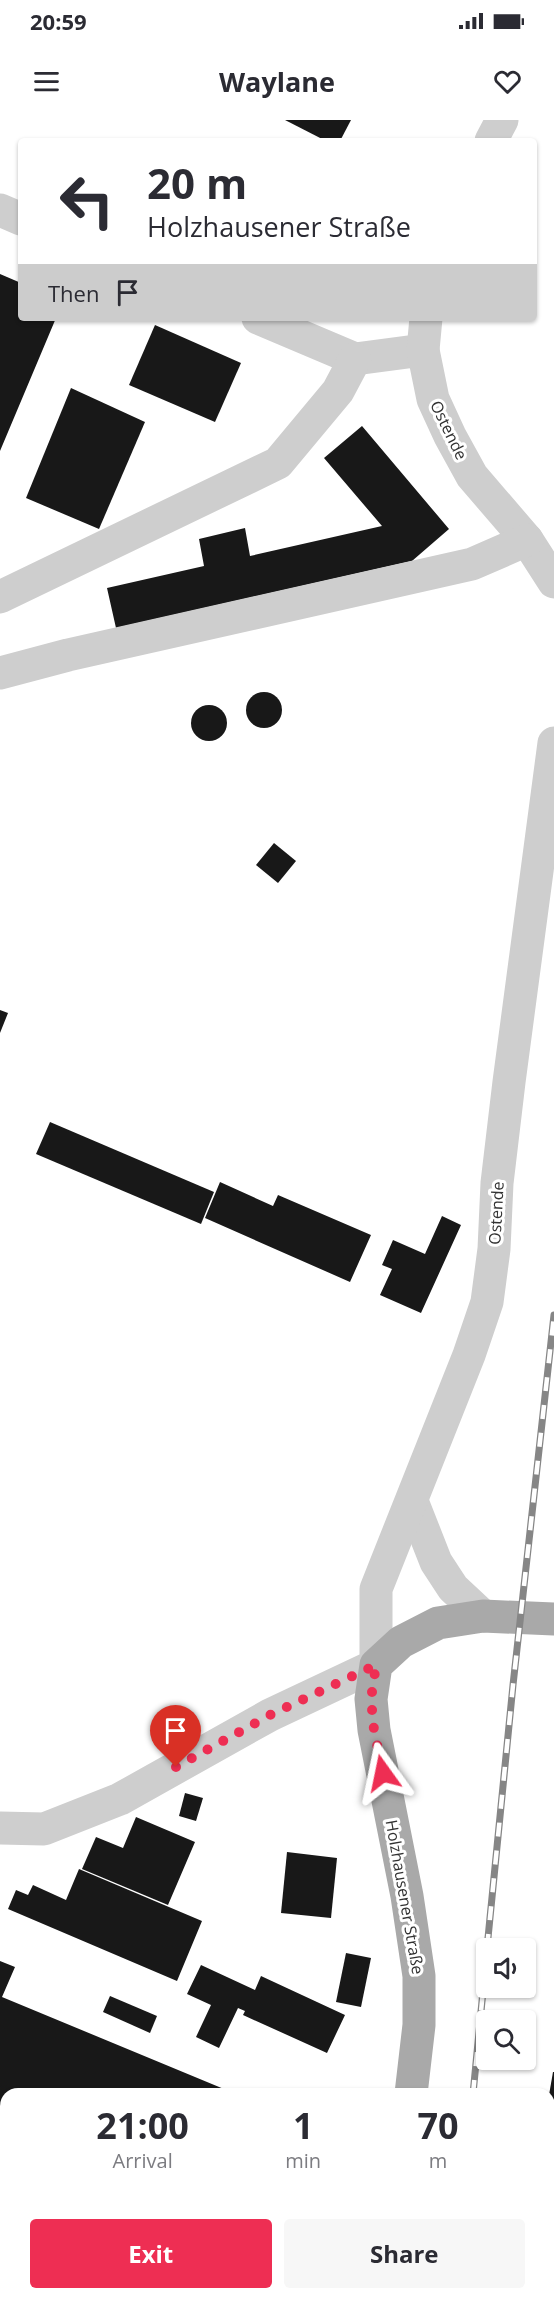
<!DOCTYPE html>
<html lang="en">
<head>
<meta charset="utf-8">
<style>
  :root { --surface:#fff; --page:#f7f7f7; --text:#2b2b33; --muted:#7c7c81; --accent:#ee2e53 }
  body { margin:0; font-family:"Open Sans",sans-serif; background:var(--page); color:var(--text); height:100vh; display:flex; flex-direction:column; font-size:22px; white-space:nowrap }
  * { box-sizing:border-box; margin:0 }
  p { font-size:20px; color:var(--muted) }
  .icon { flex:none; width:33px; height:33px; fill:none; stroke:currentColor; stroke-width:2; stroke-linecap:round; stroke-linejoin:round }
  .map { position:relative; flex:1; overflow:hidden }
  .drawer { position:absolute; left:0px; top:1968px; width:555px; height:212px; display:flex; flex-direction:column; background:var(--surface); border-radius:18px 18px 0 0; box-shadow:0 2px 4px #0004 }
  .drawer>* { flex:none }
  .hud { position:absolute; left:18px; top:18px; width:519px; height:183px; border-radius:6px; box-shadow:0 2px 4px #0004; background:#fff; color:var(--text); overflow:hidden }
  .buttons { position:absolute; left:476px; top:1818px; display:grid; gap:12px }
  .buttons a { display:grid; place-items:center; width:60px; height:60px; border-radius:6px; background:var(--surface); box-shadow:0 2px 4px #0004; font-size:30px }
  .pin { position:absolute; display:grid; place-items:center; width:51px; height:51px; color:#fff; margin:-62px -26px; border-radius:50% 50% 50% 0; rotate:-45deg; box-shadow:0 0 6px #0007 }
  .pin .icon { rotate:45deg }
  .me { position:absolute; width:66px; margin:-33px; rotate:348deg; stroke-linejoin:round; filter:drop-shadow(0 0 4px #0008) }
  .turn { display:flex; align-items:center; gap:21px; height:126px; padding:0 30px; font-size:27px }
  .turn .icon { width:78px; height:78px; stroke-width:2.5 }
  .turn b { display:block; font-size:42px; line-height:51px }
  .then { display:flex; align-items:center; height:57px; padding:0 30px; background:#0003; gap:12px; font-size:22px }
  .eta { display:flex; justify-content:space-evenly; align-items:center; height:102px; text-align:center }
  .eta b { font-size:36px; font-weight:700; line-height:42px }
  .cta { display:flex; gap:12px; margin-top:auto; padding:12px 30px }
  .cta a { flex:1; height:69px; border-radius:6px; background:var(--accent); color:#fff; font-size:24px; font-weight:700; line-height:69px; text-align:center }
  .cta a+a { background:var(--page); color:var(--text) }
  .status { display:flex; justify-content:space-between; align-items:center; height:42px; padding:0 30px; background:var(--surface); direction:ltr }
  .status svg { height:16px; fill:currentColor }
  header { display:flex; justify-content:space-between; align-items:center; height:78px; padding:0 30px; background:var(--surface); font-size:27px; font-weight:700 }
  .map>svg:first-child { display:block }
</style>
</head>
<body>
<div class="status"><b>20:59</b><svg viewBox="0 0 49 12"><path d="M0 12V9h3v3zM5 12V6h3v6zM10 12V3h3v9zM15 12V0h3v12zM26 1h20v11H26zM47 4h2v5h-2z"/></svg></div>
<header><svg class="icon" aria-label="menu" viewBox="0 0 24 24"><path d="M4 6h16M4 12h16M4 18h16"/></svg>Waylane<svg class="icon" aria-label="heart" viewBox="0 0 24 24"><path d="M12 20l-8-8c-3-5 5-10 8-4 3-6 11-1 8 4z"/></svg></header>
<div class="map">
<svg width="554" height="2179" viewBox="0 0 554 2179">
  <rect width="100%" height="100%" fill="#fff"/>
  <g fill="#181818">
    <path d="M 285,0 L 351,0 L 340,21 L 326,21 Z"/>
    <path d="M 0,154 L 21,163 L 21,198 L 56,198 L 0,331 Z"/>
    <path d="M 155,205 L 241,243 L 215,302 L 129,265 Z"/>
    <path d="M 71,268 L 145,302 L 99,409 L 26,378 Z"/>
    <path d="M 362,306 L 449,409 L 412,441 L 116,508 L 107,468 L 204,446 L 199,419 L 245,408 L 250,436 L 382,406 L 324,338 Z"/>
    <circle cx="264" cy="590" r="18"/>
    <circle cx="209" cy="603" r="18"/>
    <path d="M 274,723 L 296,741 L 278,763 L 256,745 Z"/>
    <path d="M 0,890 L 8,893 L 0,913 Z"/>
    <path d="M 50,1002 L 214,1072 L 201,1104 L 36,1034 Z"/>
    <path d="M 220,1062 L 273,1086 L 278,1075 L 371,1115 L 350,1162 L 205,1098 Z"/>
    <path d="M 442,1096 L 461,1105 L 421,1193 L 380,1175 L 392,1149 L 382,1145 L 393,1120 L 425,1134 Z"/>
    <path d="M 185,1673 L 203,1678 L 196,1701 L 179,1696 Z"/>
    <path d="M 136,1697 L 195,1722 L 168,1785 L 82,1749 L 96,1717 L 123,1728 Z"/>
    <path d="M 287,1732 L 337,1738 L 331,1798 L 281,1793 Z"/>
    <path d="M 79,1749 L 202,1801 L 177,1861 L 8,1789 L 16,1770 L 28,1775 L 33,1765 L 66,1780 Z"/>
    <path d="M 346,1833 L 371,1838 L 361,1887 L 336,1882 Z"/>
    <path d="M 0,1841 L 15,1847 L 2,1877 L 236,1974 L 6,1974 L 6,2008 L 0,2006 Z"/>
    <path d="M 201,1845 L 255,1870 L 261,1856 L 345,1895 L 327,1933 L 243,1895 L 245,1891 L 238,1888 L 219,1928 L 196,1917 L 211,1885 L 187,1874 Z"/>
    <path d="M 110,1876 L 157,1896 L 150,1913 L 103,1892 Z"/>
    <path d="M 553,1952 L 554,1952 L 554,2011 L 549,2010 L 549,1975 Z"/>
    <path d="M 549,2046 L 554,2047 L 554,2077 L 549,2076 Z"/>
  </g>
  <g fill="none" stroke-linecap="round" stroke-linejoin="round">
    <g stroke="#cecece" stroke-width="33">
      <path d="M 491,21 L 502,0"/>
      <path d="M 0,90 L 21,99"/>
      <path d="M 258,198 L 355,239 L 423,230"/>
      <path d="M 426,198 L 423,230 L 433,279 L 450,316 L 472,356 L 527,420 L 554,462"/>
      <path d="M 0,477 L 278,343 L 338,271 L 355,239"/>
      <path d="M 0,553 L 68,535 L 472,444 L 527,420"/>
      <path d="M 412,1381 L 436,1442 L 453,1468 L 483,1496"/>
      <path d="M 0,1708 L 44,1709 L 120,1679 L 270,1595 L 376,1545 L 376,1469 L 469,1235 L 487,1182 L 494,1129 L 497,1063 L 509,962 L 554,623"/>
    </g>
    <g stroke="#a9a9a9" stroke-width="33">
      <path d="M 411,1974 L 419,1905 L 419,1856 L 407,1776 L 374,1610 L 371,1579 L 376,1545 L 401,1522 L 438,1503 L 483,1496 L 554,1499"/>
      <path d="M 386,2179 L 387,2174"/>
    </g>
    <g stroke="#868686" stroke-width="7">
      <g id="rail">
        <path d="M 487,1828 L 513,1565 L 554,1195"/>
        <path d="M 473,1974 L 486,1840"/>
        <path d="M 450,2179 L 451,2174"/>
      </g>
    </g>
    <use href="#rail" stroke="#fff" stroke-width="4.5" stroke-dasharray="14" stroke-linecap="butt"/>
  </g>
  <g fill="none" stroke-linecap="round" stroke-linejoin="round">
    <path stroke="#ee2e53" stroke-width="10" stroke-dasharray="0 18" d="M 176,1647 L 270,1595 L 376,1545 L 371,1579 L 374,1610 L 383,1653"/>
  </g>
  <g text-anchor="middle" stroke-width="6" stroke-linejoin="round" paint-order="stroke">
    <g font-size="16" fill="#313131" stroke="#fff">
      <text transform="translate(449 310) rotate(64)" y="6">Ostende</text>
      <text transform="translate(496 1093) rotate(-87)" y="6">Ostende</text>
      <text transform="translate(405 1777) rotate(80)" y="6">Holzhausener Straße</text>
    </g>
  </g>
</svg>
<div class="buttons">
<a><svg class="icon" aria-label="sound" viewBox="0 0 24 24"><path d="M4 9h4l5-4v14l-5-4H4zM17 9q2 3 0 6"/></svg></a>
<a><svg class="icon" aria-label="search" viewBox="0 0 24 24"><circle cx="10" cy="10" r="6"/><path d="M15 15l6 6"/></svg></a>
</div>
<div class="pin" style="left:176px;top:1647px;background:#d93025"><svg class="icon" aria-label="arrive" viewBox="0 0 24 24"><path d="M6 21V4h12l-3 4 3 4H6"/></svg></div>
<svg class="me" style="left:383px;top:1653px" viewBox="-20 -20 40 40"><path d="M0-17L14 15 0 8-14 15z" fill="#ee2e53" stroke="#fff" stroke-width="4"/></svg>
<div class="hud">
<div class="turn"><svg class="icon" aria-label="left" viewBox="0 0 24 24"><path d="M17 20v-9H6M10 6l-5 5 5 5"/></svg><div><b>20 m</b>Holzhausener Straße</div></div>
<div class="then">Then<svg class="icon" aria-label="arrive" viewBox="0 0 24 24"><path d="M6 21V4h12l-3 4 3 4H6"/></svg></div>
</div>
<section class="drawer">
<div class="eta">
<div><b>21:00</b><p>Arrival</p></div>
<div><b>1</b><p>min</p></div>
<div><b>70</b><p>m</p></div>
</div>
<div class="cta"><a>Exit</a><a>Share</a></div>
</section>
</div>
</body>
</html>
